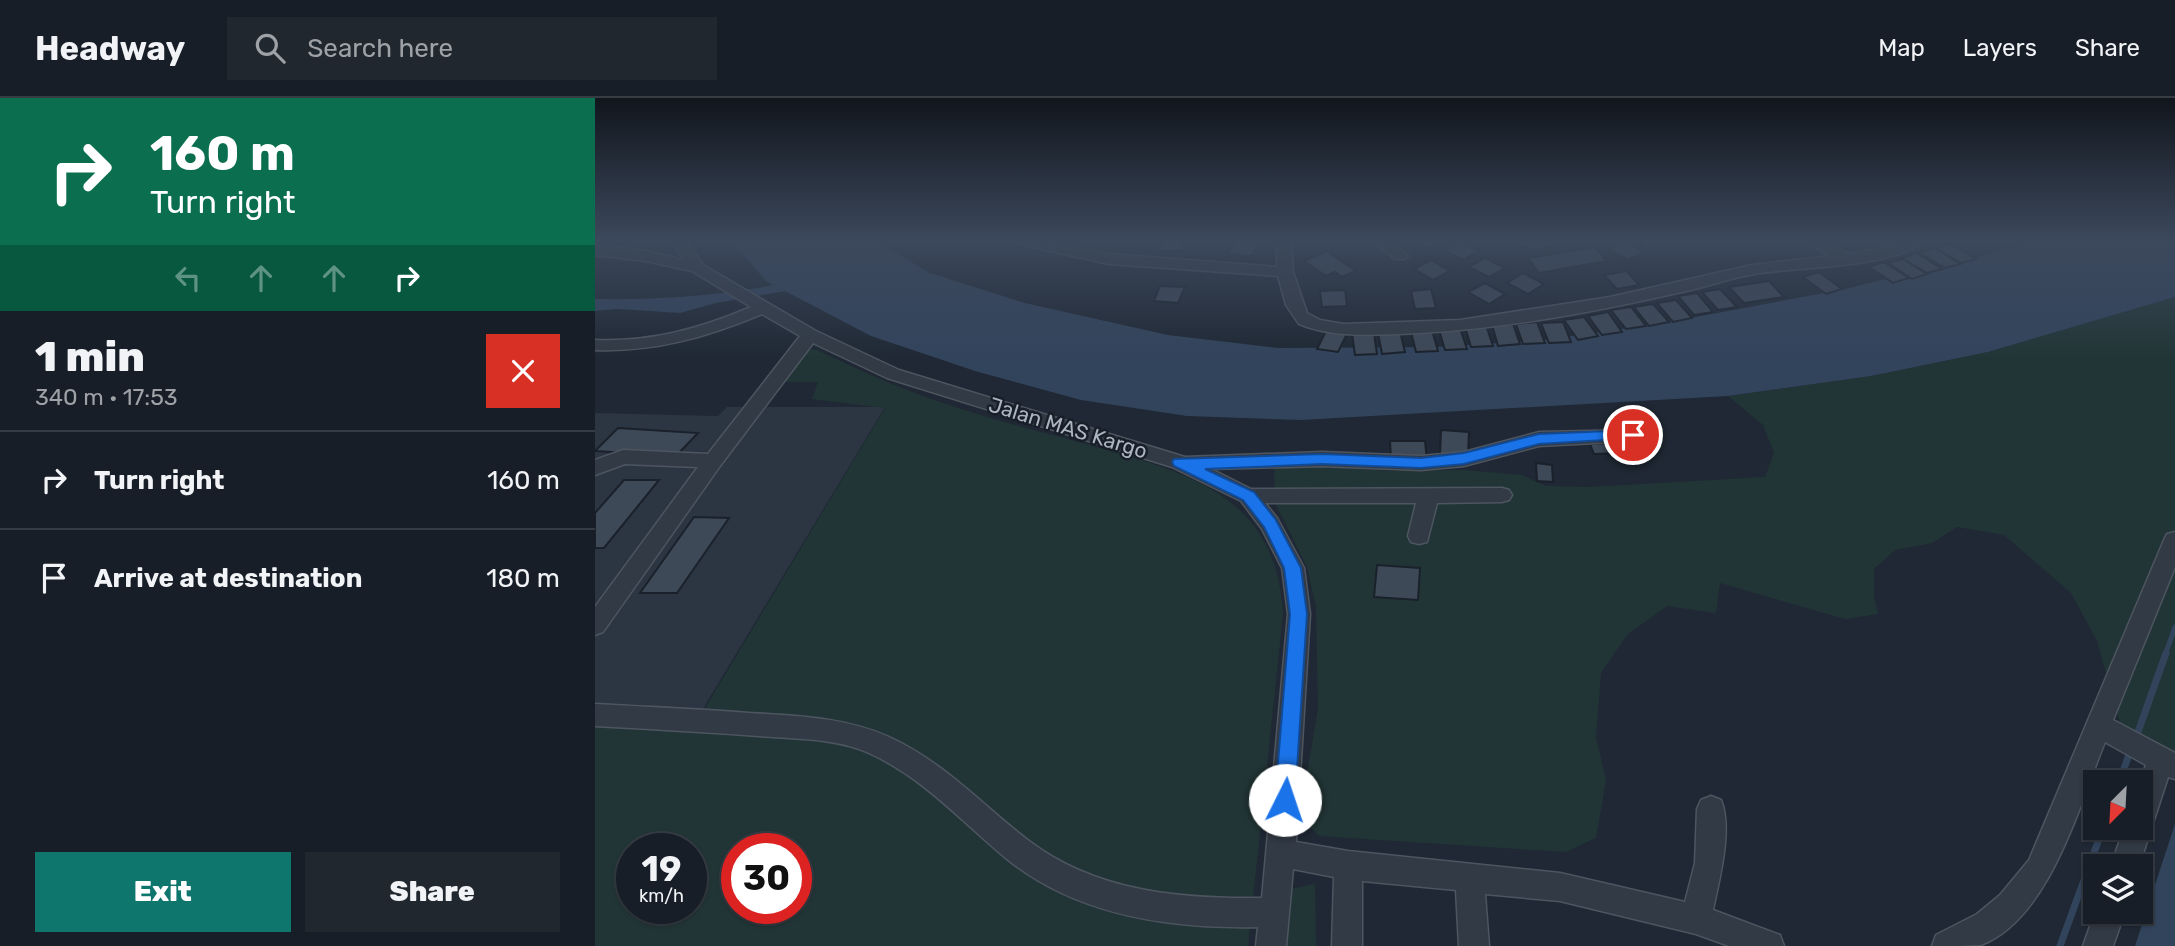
<!DOCTYPE html>
<html lang="en">
<head>
<meta charset="utf-8">
<style>
  :root { --surface:#171e27; --page:#20272f; --text:#f1f3f6; --muted:#9ea2a7; --line:#363c44; --accent:#0f766e }
  body { margin:0; font-family:Rubik,sans-serif; background:var(--page); color:var(--text); height:100vh; display:flex; flex-direction:column; font-size:26px; white-space:nowrap }
  * { box-sizing:border-box; margin:0 }
  p { font-size:23px; color:var(--muted) }
  .icon { flex:none; width:38px; height:38px; fill:none; stroke:currentColor; stroke-width:2; stroke-linecap:round; stroke-linejoin:round }
  .map { position:relative; flex:1; overflow:hidden }
  .panel { display:flex; flex-direction:column; background:var(--surface); width:595px }
  .panel>* { flex:none }
  .guide { background:#0b6e4f; color:#fff; overflow:hidden }
  .needle { width:46px; rotate:204deg }
  .tools { position:absolute; left:1488px; top:672px; display:grid; gap:14px }
  .tools a { display:grid; place-items:center; width:70px; height:70px; border-radius:0px; background:var(--surface); box-shadow:0 2px 5px #0004,0 0 0 2px var(--line); font-size:35px }
  .speed { position:absolute; left:21px; top:735px; display:flex; gap:14px; font-size:35px; font-weight:700; text-align:center }
  .speed>* { display:grid; place-content:center; width:91px; height:91px; border-radius:50%; background:var(--surface); box-shadow:0 2px 5px #0004,0 0 0 2px var(--line); line-height:1 }
  .speed small { font-size:18px; font-weight:400 }
  .speed .limit { border:10px solid #d22; background:#fff; color:#111 }
  .pin { position:absolute; display:grid; place-items:center; width:60px; height:60px; color:#fff; margin:-30px; border:4px solid #fff; border-radius:50%; box-shadow:0 2px 7px #0007 }
  .me { position:absolute; width:77px; margin:-38px; rotate:4deg; stroke-linejoin:round; filter:drop-shadow(0 0 5px #0008) }
  .turn { display:flex; align-items:center; gap:24px; height:147px; padding:0 35px; font-size:32px }
  .turn .icon { width:91px; height:91px; stroke-width:2.5 }
  .turn b { display:block; font-size:49px; line-height:60px }
  .lanes { display:flex; align-items:center; height:66px; padding:0 35px; background:#0003; justify-content:center; gap:35px; direction:ltr }
  .lanes .off { opacity:.35 }
  .round { display:grid; place-items:center; flex:none; width:74px; height:74px; border-radius:0px; background:var(--page) }
  .summary { display:flex; align-items:center; justify-content:space-between; height:119px; padding:0 35px }
  h1 { font-size:42px; font-weight:800; line-height:52px }
  .primary-button { display:flex; gap:14px; margin-top:auto; padding:14px 35px }
  .primary-button a { flex:1; height:80px; border-radius:0px; background:var(--accent); color:#fff; font-size:28px; font-weight:800; line-height:80px; text-align:center }
  .primary-button a+a { background:var(--page); color:var(--text) }
  ul { padding:0; list-style:none }
  li { display:flex; align-items:center; gap:21px; height:98px; padding:0 35px; border-top:2px solid var(--line) }
  li div { flex:1 }
  li b { display:block; font-size:26px }
  li em { font-style:normal }
  header { display:flex; align-items:center; gap:42px; box-sizing:border-box; height:98px; padding:0 35px; background:var(--surface); border-bottom:2px solid var(--line) }
  header strong { font-size:33px }
  nav { display:flex; gap:38px; margin-inline-start:auto; font-size:24px }
  .search { width:490px; height:63px; background:var(--page); display:flex; align-items:center; gap:18px; box-sizing:border-box; padding:0 24px; border-radius:0px; color:var(--muted); font-size:26px }
  main { display:flex; flex:1; min-height:0 }
  .map>svg:first-child { display:block }
</style>
</head>
<body>
<header>
<strong>Headway</strong>
<div class="search"><svg class="icon" aria-label="search" viewBox="0 0 24 24"><circle cx="10" cy="10" r="6"/><path d="M15 15l6 6"/></svg>Search here</div>
<nav><a>Map</a><a>Layers</a><a>Share</a></nav>
</header>
<main>
<section class="panel">
<div class="guide">
<div class="turn"><svg class="icon" aria-label="right" viewBox="0 0 24 24"><path d="M7 20v-9h11M14 6l5 5-5 5"/></svg><div><b>160 m</b>Turn right</div></div>
<div class="lanes"><svg class="icon off" aria-label="left" viewBox="0 0 24 24"><path d="M17 20v-9H6M10 6l-5 5 5 5"/></svg><svg class="icon off" aria-label="ahead" viewBox="0 0 24 24"><path d="M12 20V5M6 11l6-6 6 6"/></svg><svg class="icon off" aria-label="ahead" viewBox="0 0 24 24"><path d="M12 20V5M6 11l6-6 6 6"/></svg><svg class="icon" aria-label="right" viewBox="0 0 24 24"><path d="M7 20v-9h11M14 6l5 5-5 5"/></svg></div>
</div>
<div class="summary"><div><h1>1 min</h1><p>340 m · 17:53</p></div><a class="round" style="background:#d93025;color:#fff"><svg class="icon" aria-label="close" viewBox="0 0 24 24"><path d="M6 6l12 12M18 6L6 18"/></svg></a></div>
<ul>
<li><svg class="icon" aria-label="right" viewBox="0 0 24 24"><path d="M7 20v-9h11M14 6l5 5-5 5"/></svg><div><b>Turn right</b></div><em>160 m</em></li>
<li><svg class="icon" aria-label="arrive" viewBox="0 0 24 24"><path d="M6 21V4h12l-3 4 3 4H6"/></svg><div><b>Arrive at destination</b></div><em>180 m</em></li>
</ul>
<div class="primary-button"><a>Exit</a><a>Share</a></div>
</section>
<div class="map">
<svg width="1580" height="848" viewBox="0 0 1580 848">
  <rect width="100%" height="100%" fill="#1f2834"/>
  <path fill="#2c3542" fill-rule="evenodd" d="M 132,309 L 290,309 L 109,609 L 201,751 L 142,751 L 142,810 L 0,848 L 0,315 L 123,318 ZM 37,751 L 96,751 L 96,810 L 37,810 Z"/>
  <g fill="#223536" fill-rule="evenodd">
    <path d="M 1580,199 L 1580,653 L 1525,625 L 1502,543 L 1476,495 L 1409,437 L 1362,429 L 1337,445 L 1300,452 L 1279,471 L 1279,500 L 1283,516 L 1250,521 L 1125,485 L 1121,515 L 1072,508 L 1032,537 L 1006,575 L 1001,639 L 1011,682 L 1001,740 L 971,754 L 724,738 L 709,722 L 708,699 L 723,611 L 721,509 L 712,469 L 680,405 L 679,371 L 718,368 L 795,373 L 870,372 L 927,377 L 951,388 L 994,389 L 1170,379 L 1179,355 L 1168,327 L 1133,298 L 1276,278 L 1393,254 Z"/>
    <path d="M 214,251 L 222,252 C 270,275 319,297 370,312 C 416,327 463,338 509,351 C 603,378 682,403 688,516 L 653,848 L 0,848 L 0,629 L 95,635 L 290,310 L 217,301 L 223,284 L 189,284 L 209,254 ZM 37,751 L 96,751 L 96,810 L 37,810 ZM 142,751 L 201,751 L 201,810 L 142,810 Z"/>
    <path d="M 720,786 L 721,848 L 690,848 L 696,791 Z"/>
  </g>
  <g fill="#32445c">
    <path d="M 136,142 L 279,142 L 335,175 L 430,205 L 573,237 L 683,250 L 841,249 L 949,242 L 1074,224 L 1250,191 L 1394,156 L 1441,142 L 1580,142 L 1580,199 L 1393,254 L 1276,278 L 1133,298 L 706,322 L 592,318 L 486,302 L 380,273 L 276,238 L 190,193 L 121,205 L 85,215 L 22,211 L 0,213 L 0,201 C 61,202 119,198 178,187 L 171,183 Z"/>
    <path d="M 1580,726 L 1580,848 L 1540,848 Z"/>
  </g>
  <g fill="none" stroke-linecap="round" stroke-linejoin="round">
    <path stroke="#32445c" stroke-width="5" d="M 1570,557 L 1580,529"/>
    <g stroke="#32445c" stroke-width="7">
      <path d="M 1543,634 L 1571,555"/>
      <path d="M 1524,684 L 1535,654"/>
      <path d="M 1465,848 L 1508,730"/>
    </g>
  </g>
  <g fill="#3d4957" stroke="#1a212b" stroke-width="2">
    <path d="M 568,142 L 591,142 L 586,153 L 563,152 Z"/>
    <path d="M 816,142 L 849,142 L 851,143 L 835,151 Z"/>
    <path d="M 1035,142 L 1065,142 L 1068,143 L 1052,151 Z"/>
    <path d="M 640,143 L 663,144 L 657,158 L 633,156 Z"/>
    <path d="M 865,143 L 884,153 L 868,162 L 849,152 Z"/>
    <path d="M 1029,143 L 1049,154 L 1033,162 L 1013,151 Z"/>
    <path d="M 1356,146 L 1381,161 L 1366,165 L 1341,150 Z"/>
    <path d="M 1000,149 L 1012,163 L 944,175 L 933,160 Z"/>
    <path d="M 1340,150 L 1365,166 L 1350,170 L 1325,155 Z"/>
    <path d="M 732,153 L 761,173 L 747,179 L 740,174 L 731,178 L 709,163 Z"/>
    <path d="M 1322,155 L 1347,171 L 1332,175 L 1307,160 Z"/>
    <path d="M 890,160 L 910,170 L 894,179 L 874,169 Z"/>
    <path d="M 1308,161 L 1332,176 L 1317,181 L 1293,165 Z"/>
    <path d="M 836,162 L 855,173 L 838,182 L 819,171 Z"/>
    <path d="M 1289,164 L 1314,180 L 1298,185 L 1274,169 Z"/>
    <path d="M 1032,173 L 1044,187 L 1022,191 L 1009,177 Z"/>
    <path d="M 1224,174 L 1247,191 L 1231,196 L 1208,179 Z"/>
    <path d="M 928,175 L 949,186 L 933,196 L 912,185 Z"/>
    <path d="M 1174,183 L 1189,199 L 1149,205 L 1134,189 Z"/>
    <path d="M 890,185 L 910,196 L 894,206 L 873,194 Z"/>
    <path d="M 565,188 L 590,189 L 583,205 L 559,203 Z"/>
    <path d="M 836,191 L 841,210 L 820,211 L 816,193 Z"/>
    <path d="M 1125,191 L 1142,209 L 1123,212 L 1107,194 Z"/>
    <path d="M 750,192 L 752,208 L 727,209 L 725,193 Z"/>
    <path d="M 1102,195 L 1118,214 L 1099,217 L 1083,198 Z"/>
    <path d="M 1081,202 L 1097,220 L 1078,224 L 1062,205 Z"/>
    <path d="M 1058,206 L 1074,224 L 1054,228 L 1039,209 Z"/>
    <path d="M 1036,209 L 1051,228 L 1031,231 L 1016,212 Z"/>
    <path d="M 1013,214 L 1027,234 L 1007,237 L 993,218 Z"/>
    <path d="M 989,219 L 1003,238 L 983,242 L 969,222 Z"/>
    <path d="M 942,224 L 950,245 L 928,246 L 921,226 Z"/>
    <path d="M 968,224 L 976,244 L 954,245 L 946,225 Z"/>
    <path d="M 918,226 L 925,246 L 903,248 L 897,227 Z"/>
    <path d="M 891,227 L 898,248 L 876,249 L 870,229 Z"/>
    <path d="M 865,230 L 872,251 L 850,252 L 844,232 Z"/>
    <path d="M 732,231 L 753,234 L 743,254 L 722,251 Z"/>
    <path d="M 837,232 L 843,253 L 821,254 L 816,234 Z"/>
    <path d="M 805,233 L 810,254 L 787,256 L 783,235 Z"/>
    <path d="M 779,235 L 782,256 L 760,257 L 757,236 Z"/>
    <path d="M 23,330 L 103,335 L 81,358 L 0,353 Z"/>
    <path d="M 846,332 L 874,334 L 873,357 L 845,356 Z"/>
    <path d="M 795,343 L 830,343 L 832,362 L 796,362 Z"/>
    <path d="M 1019,345 L 1023,355 L 999,356 L 995,346 Z"/>
    <path d="M 941,365 L 957,367 L 958,384 L 942,383 Z"/>
    <path d="M 29,382 L 64,382 L 9,450 L 0,450 L 0,415 Z"/>
    <path d="M 99,419 L 134,420 L 82,495 L 45,495 Z"/>
    <path d="M 782,467 L 825,470 L 823,502 L 779,499 Z"/>
  </g>
  <g fill="none" stroke-linecap="round" stroke-linejoin="round">
    <g stroke="#4d5560" stroke-width="3">
      <g id="minor">
        <path d="M 76,142 L 90,142 L 108,167 L 221,233 L 304,272 L 590,359 L 727,354 L 826,358 L 869,354 L 944,334 L 1045,332 L 1048,337 L 1045,342 L 1038,343 L 944,348 L 869,368 L 826,372 L 727,368 L 616,371 L 656,391 L 907,390 L 914,392 L 917,397 L 914,402 L 907,404 L 842,405 L 832,444 L 824,446 L 816,444 L 813,438 L 821,405 L 670,405 L 682,420 L 709,470 L 715,516 L 701,744 L 753,753 L 965,775 L 1090,804 L 1100,765 L 1102,711 L 1106,702 L 1116,698 L 1126,702 C 1138,731 1124,782 1118,812 L 1185,837 L 1189,848 L 1134,848 L 1101,836 L 965,803 L 890,796 L 894,848 L 864,848 L 861,792 L 767,783 L 767,848 L 737,848 L 739,779 L 698,771 L 691,848 L 661,848 L 663,829 C 576,831 482,818 412,761 C 367,724 329,680 274,655 C 241,640 200,641 164,638 C 110,634 55,631 0,628 L 0,606 C 51,609 103,611 154,615 C 201,618 250,619 294,639 C 349,664 387,707 434,743 C 501,794 586,801 667,800 L 693,516 L 687,470 L 667,431 L 646,403 L 577,369 L 292,280 L 218,245 L 125,368 L 8,534 L 0,537 L 0,509 L 103,369 L 30,366 L 0,377 L 0,362 L 28,352 L 113,356 L 205,238 L 167,216 C 112,239 60,254 0,252 L 0,242 C 57,244 104,231 156,209 L 97,173 L 51,163 L 0,157 L 0,147 L 51,153 L 89,162 Z"/>
        <path d="M 416,142 L 443,142 L 514,156 L 682,169 L 682,142 L 696,142 L 698,174 L 712,215 L 725,222 L 749,226 L 865,222 L 1015,199 L 1157,167 L 1235,158 L 1209,142 L 1227,142 L 1254,156 L 1282,151 L 1310,142 L 1329,142 C 1303,170 1199,169 1159,176 C 1135,180 1112,189 1087,194 C 994,215 899,233 804,236 C 770,237 736,239 704,226 L 691,207 L 683,178 L 514,166 L 423,146 Z"/>
        <path d="M 776,142 L 792,142 L 813,158 L 810,161 L 800,161 Z"/>
        <path d="M 920,142 L 964,142 L 962,145 L 939,149 L 922,145 Z"/>
        <path d="M 1580,434 L 1580,469 L 1518,622 L 1580,655 L 1580,681 L 1573,679 L 1544,768 L 1516,768 L 1529,730 L 1545,730 L 1545,684 L 1551,667 L 1510,644 C 1484,707 1455,820 1386,847 C 1373,848 1351,848 1337,848 L 1341,837 L 1382,816 L 1405,797 L 1434,762 L 1569,442 L 1572,436 Z"/>
        <path d="M 1500,814 L 1530,814 L 1518,848 L 1488,848 Z"/>
      </g>
    </g>
    <use href="#minor" fill="#323a45" fill-rule="evenodd"/>
  </g>
  <linearGradient id="sky" x2="0" y2="1"><stop stop-color="#11161d"/><stop offset="0.55" stop-color="#3c485c"/><stop offset="1" stop-color="#3c485c" stop-opacity="0"/></linearGradient>
  <rect width="1580" height="260" fill="url(#sky)"/>
  <path fill="#1a73e8" stroke="#114b97" stroke-width="2" d="M 1038,332 L 1043,333 L 1045,337 L 1043,340 L 944,346 L 869,366 L 826,370 L 727,366 L 610,371 L 659,394 L 681,422 L 706,470 L 712,516 L 700,702 L 697,709 L 690,712 L 683,709 L 680,702 L 695,516 L 689,470 L 669,429 L 648,402 L 579,368 L 577,364 L 579,361 L 727,356 L 826,360 L 869,355 L 944,336 Z"/>
  <g text-anchor="middle" stroke-width="5" stroke-linejoin="round" paint-order="stroke">
    <g font-size="21" fill="#acb5c2" stroke="#181f29">
      <text transform="translate(473 330) rotate(17)" y="7">Jalan MAS Kargo</text>
    </g>
  </g>
</svg>
<div class="tools">
<a><svg class="needle" viewBox="-14 -14 28 28"><path d="M0-13l5 13h-10z" fill="#e53935"/><path d="M0 13l5-13h-10z" fill="#9ea2a7"/></svg></a>
<a><svg class="icon" aria-label="layers" viewBox="0 0 24 24"><path d="M12 4l9 5-9 5-9-5zM3 14l9 5 9-5"/></svg></a>
</div>
<div class="speed"><div>19<small>km/h</small></div><div class="limit">30</div></div>
<div class="pin" style="left:1038px;top:337px;background:#d93025"><svg class="icon" aria-label="arrive" viewBox="0 0 24 24"><path d="M6 21V4h12l-3 4 3 4H6"/></svg></div>
<svg class="me" style="left:690px;top:702px" viewBox="-20 -20 40 40"><circle r="19" fill="#fff"/><path d="M0-13L10 11 0 6-10 11z" fill="#1a73e8"/></svg>
</div>
</main>
</body>
</html>
